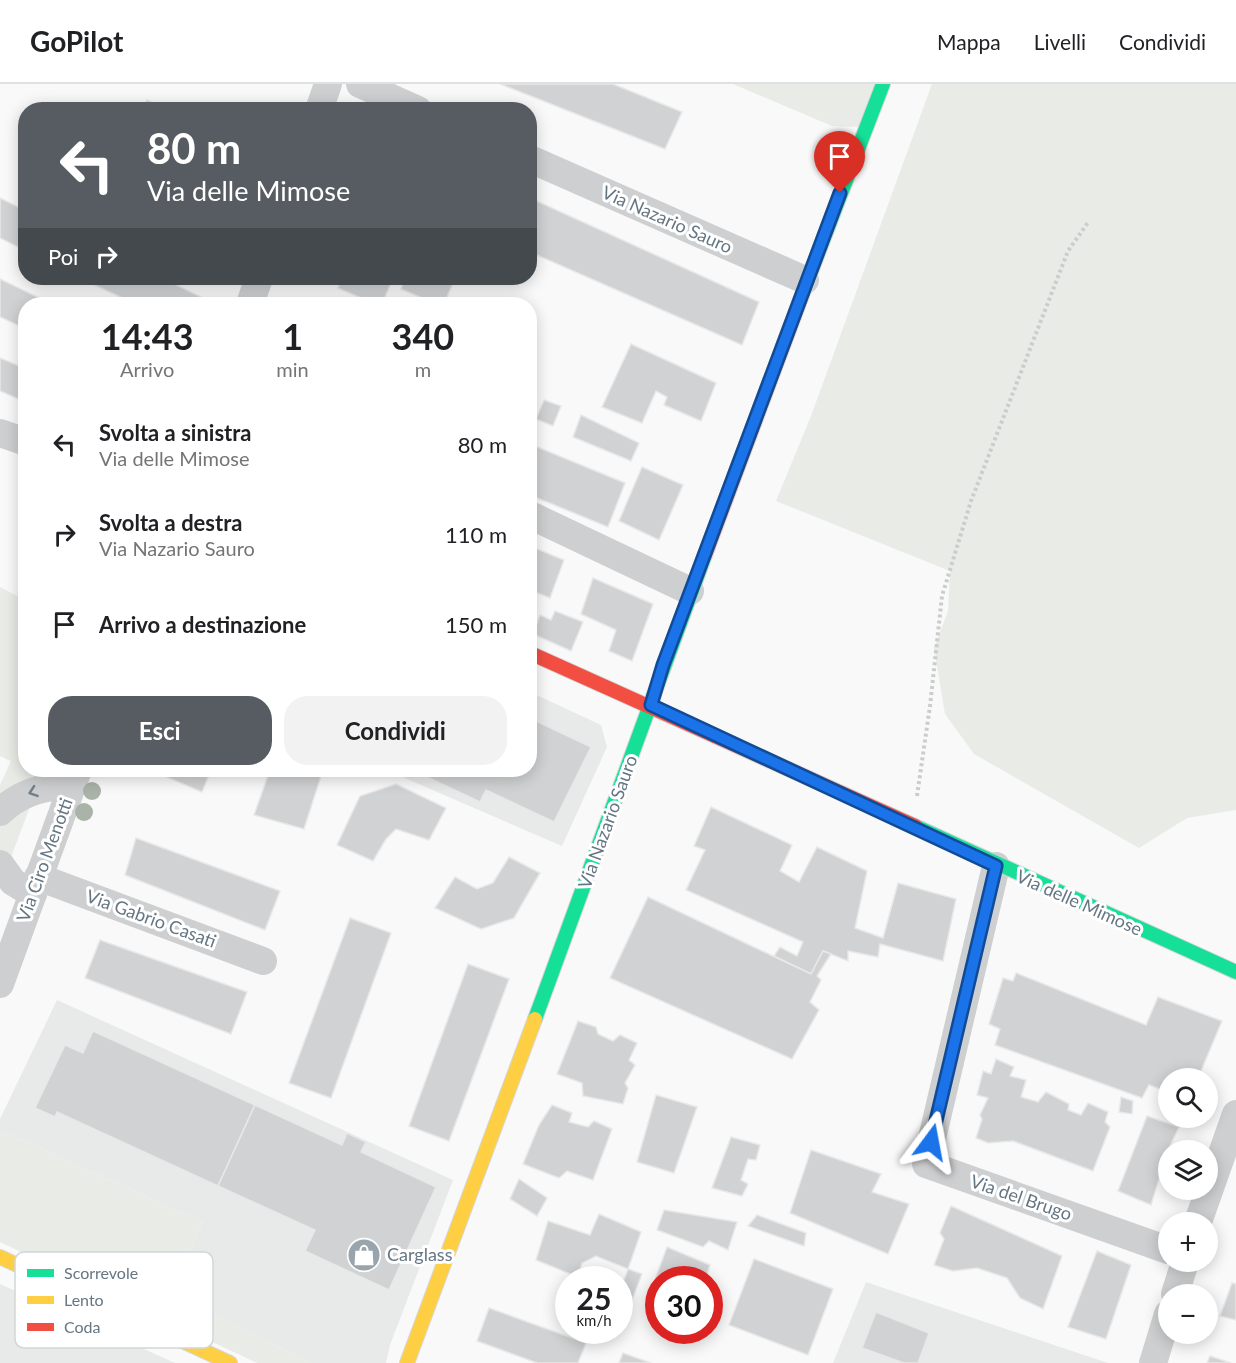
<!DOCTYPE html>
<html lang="it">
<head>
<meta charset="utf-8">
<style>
  :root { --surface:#fff; --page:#f2f2f2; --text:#202124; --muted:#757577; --line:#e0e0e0; --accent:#565c61 }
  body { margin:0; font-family:Lato,sans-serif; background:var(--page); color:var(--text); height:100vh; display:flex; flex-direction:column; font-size:22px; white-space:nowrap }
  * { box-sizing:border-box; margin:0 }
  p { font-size:20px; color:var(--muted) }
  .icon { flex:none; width:33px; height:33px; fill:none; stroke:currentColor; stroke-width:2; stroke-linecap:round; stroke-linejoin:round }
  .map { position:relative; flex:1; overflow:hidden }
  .details { position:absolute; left:18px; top:213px; width:519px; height:480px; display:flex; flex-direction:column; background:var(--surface); border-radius:24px; box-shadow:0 3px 15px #0003 }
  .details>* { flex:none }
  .top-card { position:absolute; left:18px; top:18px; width:519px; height:183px; border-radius:24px; box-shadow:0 3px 15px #0003; background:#565c61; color:#fff; overflow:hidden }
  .controls { position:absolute; left:1158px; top:984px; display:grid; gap:12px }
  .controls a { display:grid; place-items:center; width:60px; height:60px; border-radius:50%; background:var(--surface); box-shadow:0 3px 15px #0003; font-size:30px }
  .speed { position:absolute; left:555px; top:1182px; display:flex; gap:12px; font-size:30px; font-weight:700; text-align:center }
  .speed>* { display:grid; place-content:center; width:78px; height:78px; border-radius:50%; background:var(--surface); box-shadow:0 3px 15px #0003; line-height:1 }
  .speed small { font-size:15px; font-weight:400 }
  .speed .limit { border:9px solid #d22; background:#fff; color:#111 }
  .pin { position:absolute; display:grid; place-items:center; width:51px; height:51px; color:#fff; margin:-62px -26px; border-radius:50% 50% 50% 0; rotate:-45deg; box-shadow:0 0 6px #0007 }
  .pin .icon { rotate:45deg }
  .me { position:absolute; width:66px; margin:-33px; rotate:13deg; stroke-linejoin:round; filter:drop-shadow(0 0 4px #0008) }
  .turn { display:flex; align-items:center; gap:21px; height:126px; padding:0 30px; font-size:27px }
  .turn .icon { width:78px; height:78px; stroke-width:2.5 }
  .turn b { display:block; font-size:42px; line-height:51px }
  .then { display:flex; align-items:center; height:57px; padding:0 30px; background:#0003; gap:12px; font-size:22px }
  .eta { display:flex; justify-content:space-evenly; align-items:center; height:102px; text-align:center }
  .eta b { font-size:36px; font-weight:700; line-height:42px }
  .cta { display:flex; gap:12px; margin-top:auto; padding:12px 30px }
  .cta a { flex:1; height:69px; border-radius:24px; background:var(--accent); color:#fff; font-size:24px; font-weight:700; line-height:69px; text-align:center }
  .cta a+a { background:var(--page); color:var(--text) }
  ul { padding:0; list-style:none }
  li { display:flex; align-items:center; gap:18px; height:90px; padding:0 30px }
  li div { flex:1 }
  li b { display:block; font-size:22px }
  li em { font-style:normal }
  header { display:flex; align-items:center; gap:36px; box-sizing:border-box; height:84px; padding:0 30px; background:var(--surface); border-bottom:2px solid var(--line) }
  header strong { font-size:28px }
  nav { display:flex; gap:33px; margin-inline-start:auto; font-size:21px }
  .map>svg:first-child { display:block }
</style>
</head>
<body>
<header>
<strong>GoPilot</strong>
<nav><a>Mappa</a><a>Livelli</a><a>Condividi</a></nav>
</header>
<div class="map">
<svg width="1236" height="1279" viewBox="0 0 1236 1279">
  <rect width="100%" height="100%" fill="#f9f9f9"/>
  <g fill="#e8e9e9">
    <path d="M 530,608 L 601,641 L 607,663 L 562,762 L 386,686 L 530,686 Z"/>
    <path d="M 57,916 L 453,1096 L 390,1261 L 386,1279 L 311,1279 L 171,1211 L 203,1138 L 0,1046 L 0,1035 Z"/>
    <path d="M 866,1198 L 1108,1279 L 833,1279 Z"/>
    <path d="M 0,1200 L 175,1279 L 0,1279 Z"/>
  </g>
  <g fill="#e8ebe6">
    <path d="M 733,0 L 878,0 L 861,43 L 832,42 Z"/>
    <path d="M 932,0 L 1236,0 L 1236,726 L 1187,734 L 1139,764 L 974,670 L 945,630 L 934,564 L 948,527 L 950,487 L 776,417 L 811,332 Z"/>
    <path d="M 0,503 L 25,516 L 26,686 L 66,686 L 56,687 L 0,724 L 0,701 L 11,677 L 0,672 Z"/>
    <path d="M 33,715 L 8,781 L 0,770 L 0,734 Z"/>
    <path d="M 0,1046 L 203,1138 L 171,1211 L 311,1279 L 257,1279 L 0,1158 Z"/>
  </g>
  <g fill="#d0d2d3" stroke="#e8e8e8" stroke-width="1.5">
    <path d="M 500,0 L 613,0 L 682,28 L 665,65 Z"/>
    <path d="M 147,16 L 163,25 L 165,21 L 175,26 L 142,26 Z"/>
    <path d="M 0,114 L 26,127 L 26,167 L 0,154 Z"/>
    <path d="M 530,114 L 759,218 L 742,261 L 530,168 Z"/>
    <path d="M 80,194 L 162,194 L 201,213 L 197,220 L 135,220 Z"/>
    <path d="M 342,194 L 393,194 L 382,220 L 375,220 L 338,204 Z"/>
    <path d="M 405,194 L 404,194 L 455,194 L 444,220 L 436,220 L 401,205 Z"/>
    <path d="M 0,195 L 52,220 L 26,220 L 26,245 L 0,233 Z"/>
    <path d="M 631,260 L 716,299 L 701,337 L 664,321 L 667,313 L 656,307 L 642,339 L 602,323 Z"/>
    <path d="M 0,274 L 26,285 L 23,317 L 0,307 Z"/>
    <path d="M 544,316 L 561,322 L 553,342 L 536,335 Z"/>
    <path d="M 581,331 L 639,359 L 631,377 L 573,353 Z"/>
    <path d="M 530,360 L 625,399 L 608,443 L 530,411 Z"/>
    <path d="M 642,383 L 683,401 L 659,456 L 619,437 Z"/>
    <path d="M 530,462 L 564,476 L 550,514 L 530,506 Z"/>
    <path d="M 593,494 L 653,520 L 632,577 L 609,567 L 616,546 L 581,530 Z"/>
    <path d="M 555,527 L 583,538 L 571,567 L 533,550 L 540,531 L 551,536 Z"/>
    <path d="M 530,634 L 591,663 L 554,738 L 486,706 L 480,718 L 414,687 L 530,686 Z"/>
    <path d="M 164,686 L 211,686 L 202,708 L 162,691 Z"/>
    <path d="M 270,686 L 323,686 L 304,745 L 254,731 Z"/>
    <path d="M 396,700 L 446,724 L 429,756 L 396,745 L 386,755 L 373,777 L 337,761 L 360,712 Z"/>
    <path d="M 711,723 L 792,761 L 780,787 L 799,798 L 817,763 L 867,787 L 855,844 L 883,854 L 898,799 L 956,815 L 943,877 L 880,860 L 878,873 L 848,867 L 848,877 L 823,867 L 811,890 L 774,872 L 780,863 L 797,872 L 803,858 L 686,806 L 705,766 L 694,762 Z"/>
    <path d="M 136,754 L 280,807 L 265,846 L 125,791 Z"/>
    <path d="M 509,773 L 540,789 L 514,834 L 481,845 L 435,824 L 455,793 L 477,805 L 493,799 Z"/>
    <path d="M 648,813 L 811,890 L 823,867 L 831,870 L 817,892 L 821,896 L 810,918 L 819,926 L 792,975 L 610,894 Z"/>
    <path d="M 350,834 L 391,849 L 331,1014 L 289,999 Z"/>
    <path d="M 100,856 L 247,908 L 231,950 L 85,894 Z"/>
    <path d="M 468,880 L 509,895 L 449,1057 L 409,1042 Z"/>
    <path d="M 1016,889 L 1146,941 L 1158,913 L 1222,937 L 1198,994 L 1168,994 L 1168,1008 L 1149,1001 L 1142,1014 L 995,961 L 1000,945 L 989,940 L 1003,894 L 1013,897 Z"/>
    <path d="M 578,937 L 596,943 L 598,950 L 613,957 L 620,951 L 637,959 L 629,976 L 635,981 L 625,999 L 628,1004 L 623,1020 L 583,1012 L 582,999 L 557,990 Z"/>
    <path d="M 93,947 L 255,1021 L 218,1102 L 57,1028 L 55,1033 L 35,1024 L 65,961 L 83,969 Z"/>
    <path d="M 996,975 L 1014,983 L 1010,992 L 1026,996 L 1021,1013 L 1038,1018 L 1046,1008 L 1069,1020 L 1068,1026 L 1081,1031 L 1088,1019 L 1108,1028 L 1105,1038 L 1110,1043 L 1093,1087 L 1013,1057 L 988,1059 L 976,1054 L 982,1035 L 980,1031 L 988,1014 L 977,1011 L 983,987 L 991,990 Z"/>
    <path d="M 656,1011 L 697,1023 L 674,1089 L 637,1078 Z"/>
    <path d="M 1121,1013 L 1133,1017 L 1132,1030 L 1119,1028 Z"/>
    <path d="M 255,1021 L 342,1061 L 347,1049 L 366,1058 L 361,1068 L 436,1103 L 389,1206 L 305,1167 L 315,1146 L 218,1102 Z"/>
    <path d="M 552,1021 L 572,1029 L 569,1038 L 588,1043 L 594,1037 L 612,1045 L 593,1096 L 567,1087 L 559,1094 L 523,1080 L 539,1041 Z"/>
    <path d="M 1147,1032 L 1179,1043 L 1168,1066 L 1151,1121 L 1118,1107 Z"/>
    <path d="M 731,1053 L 760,1061 L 756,1076 L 748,1075 L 741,1096 L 748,1100 L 742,1112 L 712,1104 Z"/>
    <path d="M 811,1066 L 881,1090 L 872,1108 L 909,1120 L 888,1170 L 790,1129 Z"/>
    <path d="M 519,1095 L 547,1114 L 537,1132 L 510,1115 Z"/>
    <path d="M 951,1122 L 1062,1172 L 1043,1225 L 1020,1214 L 1007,1194 L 977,1184 L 953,1187 L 934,1181 L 944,1155 L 940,1149 Z"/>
    <path d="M 664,1126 L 737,1138 L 728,1166 L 709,1157 L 703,1163 L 657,1146 Z"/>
    <path d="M 599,1130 L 641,1148 L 628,1185 L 596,1172 L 582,1179 L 578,1193 L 536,1176 L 548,1137 L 590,1151 Z"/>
    <path d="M 757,1131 L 806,1149 L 804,1162 L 748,1142 Z"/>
    <path d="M 667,1163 L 710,1181 L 705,1196 L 658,1196 L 658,1224 L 646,1220 Z"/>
    <path d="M 1097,1167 L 1131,1181 L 1106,1255 L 1068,1243 Z"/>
    <path d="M 754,1175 L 833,1205 L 808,1271 L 729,1241 Z"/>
    <path d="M 628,1185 L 642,1190 L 630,1221 L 620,1217 L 620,1208 Z"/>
    <path d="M 1232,1199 L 1236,1200 L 1236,1236 L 1220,1232 Z"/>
    <path d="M 489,1224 L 586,1259 L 578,1279 L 537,1279 L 477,1257 Z"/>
    <path d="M 876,1228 L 929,1249 L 918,1279 L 904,1279 L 862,1264 Z"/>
    <path d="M 623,1269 L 651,1279 L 619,1279 Z"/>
    <path d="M 1210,1272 L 1231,1279 L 1207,1279 Z"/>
  </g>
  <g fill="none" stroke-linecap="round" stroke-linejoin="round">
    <g stroke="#d5d6d7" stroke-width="16">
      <g id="fast">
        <path d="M 805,203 L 883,0"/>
        <path d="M 915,742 L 1236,888"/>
        <path d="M 535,935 L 705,471"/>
      </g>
    </g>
    <g stroke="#d5d6d7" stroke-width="16">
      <g id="slow">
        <path d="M 0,1173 L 230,1279"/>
        <path d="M 407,1279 L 535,935"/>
      </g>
    </g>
    <g stroke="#d5d6d7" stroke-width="16">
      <g id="jam">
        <path d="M 705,471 L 805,203"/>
        <path d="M 530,569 L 915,742"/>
      </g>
    </g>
    <path stroke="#cbcccd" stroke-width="4" stroke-dasharray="3 3" stroke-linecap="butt" d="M 917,712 L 930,622 L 942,512 L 971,417 L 1068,167 L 1089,137"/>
    <g stroke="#cecfd0" stroke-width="28">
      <path d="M 360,0 L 418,26"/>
      <path d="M 319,26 L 328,0"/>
      <path d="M 530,75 L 805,196"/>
      <path d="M 250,220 L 259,194"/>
      <path d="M 0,349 L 26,358"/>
      <path d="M 530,431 L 690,507"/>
      <path d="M 0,728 C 20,709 44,701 71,703"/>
      <path d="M 0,780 L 13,798 L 33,810"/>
      <path d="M 996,782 L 926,1080 L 1168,1166"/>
      <path d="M 38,793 L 263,877"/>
      <path d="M 0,900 L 78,686"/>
      <path d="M 1198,1138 L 1236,1030"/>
      <path d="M 1175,1210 L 1185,1178"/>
      <path d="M 1153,1279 L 1168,1230"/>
    </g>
    <use href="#fast" stroke="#16e098" stroke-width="14"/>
    <use href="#slow" stroke="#ffcf43" stroke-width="14"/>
    <use href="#jam" stroke="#f24e42" stroke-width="14"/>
  </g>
  <g fill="#a9b3a7">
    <circle cx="92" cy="707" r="9"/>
    <circle cx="84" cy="728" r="9"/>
  </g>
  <defs><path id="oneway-chevron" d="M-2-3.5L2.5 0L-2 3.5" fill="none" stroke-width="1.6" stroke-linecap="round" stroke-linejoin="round" transform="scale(1.5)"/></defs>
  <use stroke="#707f8b" href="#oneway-chevron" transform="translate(33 708) rotate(161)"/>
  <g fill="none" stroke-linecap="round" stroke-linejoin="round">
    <g stroke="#114b97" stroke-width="15">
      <path id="route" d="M 840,109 L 663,581 L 651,621 L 996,782 L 931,1058"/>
    </g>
    <use href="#route" stroke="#1a73e8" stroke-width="10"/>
  </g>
  <defs>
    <g id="shop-disc" transform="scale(1.725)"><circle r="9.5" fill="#99a4ac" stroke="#fff"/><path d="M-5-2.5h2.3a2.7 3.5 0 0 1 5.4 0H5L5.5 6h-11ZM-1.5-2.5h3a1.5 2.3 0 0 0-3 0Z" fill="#fff"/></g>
  </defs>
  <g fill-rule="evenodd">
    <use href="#shop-disc" x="364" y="1171"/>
  </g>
  <g text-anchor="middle" stroke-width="6" stroke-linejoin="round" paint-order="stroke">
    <g font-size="18" fill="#657683" stroke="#fff">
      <text transform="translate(667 136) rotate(24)" y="6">Via Nazario Sauro</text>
      <text transform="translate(608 738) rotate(-70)" y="6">Via Nazario Sauro</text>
      <text transform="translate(45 776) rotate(-70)" y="6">Via Ciro Menotti</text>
      <text transform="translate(1079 819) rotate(24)" y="6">Via delle Mimose</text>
      <text transform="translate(151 835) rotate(20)" y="6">Via Gabrio Casati</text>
      <text transform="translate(1021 1114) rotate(19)" y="6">Via del Brugo</text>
    </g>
    <g font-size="18" fill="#657683" stroke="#fff" text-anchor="start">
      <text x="387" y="1177">Carglass</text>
    </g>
  </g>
  <rect x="15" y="1168" width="198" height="96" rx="9" fill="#fff" stroke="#d1d6da" stroke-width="1.5"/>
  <rect x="27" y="1185" width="27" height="8" fill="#16e098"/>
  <rect x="27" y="1212" width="27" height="8" fill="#ffcf43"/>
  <rect x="27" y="1239" width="27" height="8" fill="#f24e42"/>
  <g font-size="16" fill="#657683">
    <text x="64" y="1195">Scorrevole</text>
    <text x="64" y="1222">Lento</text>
    <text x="64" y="1249">Coda</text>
  </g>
</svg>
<div class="controls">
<a><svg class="icon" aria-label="search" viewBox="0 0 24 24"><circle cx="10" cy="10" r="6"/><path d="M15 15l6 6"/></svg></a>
<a><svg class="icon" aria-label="layers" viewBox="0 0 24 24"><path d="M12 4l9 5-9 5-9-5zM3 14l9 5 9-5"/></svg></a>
<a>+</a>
<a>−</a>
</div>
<div class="speed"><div>25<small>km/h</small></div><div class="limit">30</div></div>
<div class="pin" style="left:840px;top:109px;background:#d93025"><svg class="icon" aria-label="arrive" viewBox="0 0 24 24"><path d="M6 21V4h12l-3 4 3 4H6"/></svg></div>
<svg class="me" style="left:931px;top:1058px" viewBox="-20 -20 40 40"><path d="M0-17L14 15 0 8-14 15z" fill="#1a73e8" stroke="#fff" stroke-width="4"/></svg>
<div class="top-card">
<div class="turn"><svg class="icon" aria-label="left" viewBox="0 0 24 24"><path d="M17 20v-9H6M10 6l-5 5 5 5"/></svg><div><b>80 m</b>Via delle Mimose</div></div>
<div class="then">Poi<svg class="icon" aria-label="right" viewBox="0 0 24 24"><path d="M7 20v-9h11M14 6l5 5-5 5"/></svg></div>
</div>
<section class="details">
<div class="eta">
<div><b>14:43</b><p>Arrivo</p></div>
<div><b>1</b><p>min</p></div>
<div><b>340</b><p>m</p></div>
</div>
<ul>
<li><svg class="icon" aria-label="left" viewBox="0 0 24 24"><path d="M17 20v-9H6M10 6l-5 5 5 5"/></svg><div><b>Svolta a sinistra</b><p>Via delle Mimose</p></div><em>80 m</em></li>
<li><svg class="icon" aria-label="right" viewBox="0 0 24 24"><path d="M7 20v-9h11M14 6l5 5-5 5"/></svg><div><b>Svolta a destra</b><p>Via Nazario Sauro</p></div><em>110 m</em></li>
<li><svg class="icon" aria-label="arrive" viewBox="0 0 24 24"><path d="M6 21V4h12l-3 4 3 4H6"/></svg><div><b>Arrivo a destinazione</b></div><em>150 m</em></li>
</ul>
<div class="cta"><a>Esci</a><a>Condividi</a></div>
</section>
</div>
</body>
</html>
